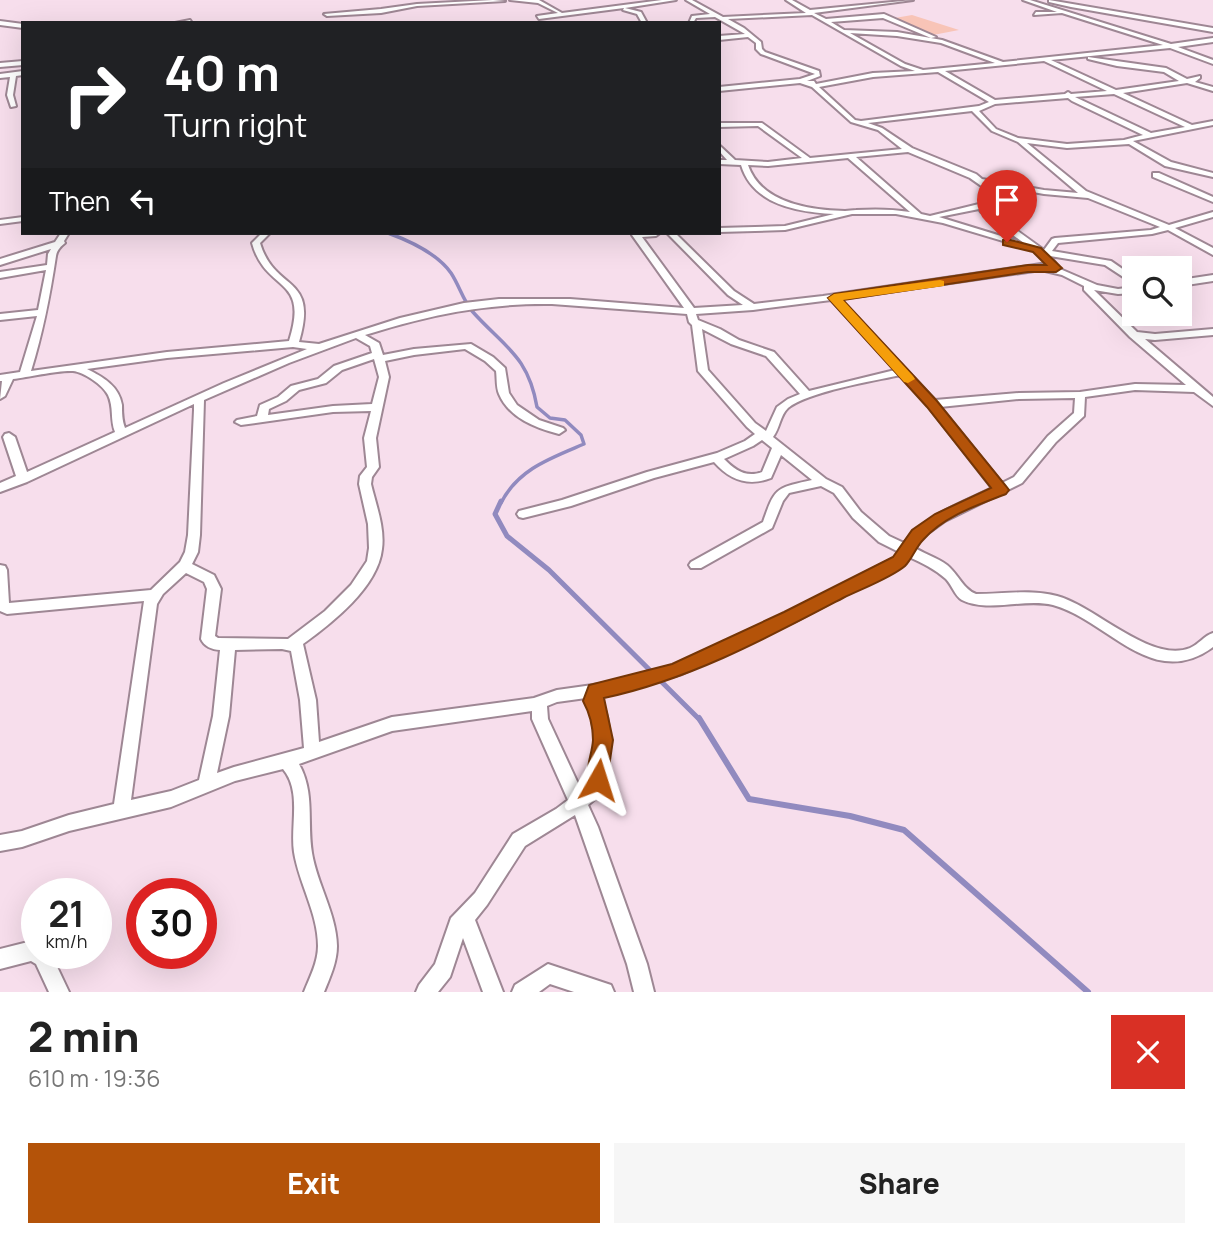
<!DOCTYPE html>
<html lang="en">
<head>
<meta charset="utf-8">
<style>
  :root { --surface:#fff; --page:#f6f6f6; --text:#222; --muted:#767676; --accent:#b45309 }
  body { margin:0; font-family:Manrope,sans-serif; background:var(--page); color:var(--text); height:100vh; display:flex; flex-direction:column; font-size:26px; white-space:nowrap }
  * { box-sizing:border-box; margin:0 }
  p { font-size:23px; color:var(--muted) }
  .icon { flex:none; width:38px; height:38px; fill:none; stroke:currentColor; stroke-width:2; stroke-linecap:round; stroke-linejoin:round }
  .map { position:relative; height:992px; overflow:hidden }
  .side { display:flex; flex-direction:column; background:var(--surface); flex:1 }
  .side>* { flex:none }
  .hud { position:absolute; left:21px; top:21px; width:700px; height:214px; border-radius:0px; box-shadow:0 7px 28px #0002; background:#202124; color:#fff; overflow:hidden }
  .buttons { position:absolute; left:1122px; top:256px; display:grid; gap:14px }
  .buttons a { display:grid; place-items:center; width:70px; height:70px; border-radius:0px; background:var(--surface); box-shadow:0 7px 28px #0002; font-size:35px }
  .speed { position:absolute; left:21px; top:878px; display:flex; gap:14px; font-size:35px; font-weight:700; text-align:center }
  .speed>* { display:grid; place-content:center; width:91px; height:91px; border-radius:50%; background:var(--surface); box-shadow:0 7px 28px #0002; line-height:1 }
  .speed small { font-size:18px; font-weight:400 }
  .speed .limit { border:10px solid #d22; background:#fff; color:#111 }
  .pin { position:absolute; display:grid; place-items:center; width:60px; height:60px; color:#fff; margin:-72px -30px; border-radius:50% 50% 50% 0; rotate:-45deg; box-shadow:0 0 7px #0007 }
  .pin .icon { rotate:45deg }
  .me { position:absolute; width:77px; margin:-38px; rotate:6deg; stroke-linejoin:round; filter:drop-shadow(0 0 5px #0008) }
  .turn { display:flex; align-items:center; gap:24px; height:147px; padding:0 28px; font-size:32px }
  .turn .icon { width:91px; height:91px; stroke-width:2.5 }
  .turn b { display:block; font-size:49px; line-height:60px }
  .then { display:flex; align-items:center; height:66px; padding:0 28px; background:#0003; gap:14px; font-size:26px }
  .round { display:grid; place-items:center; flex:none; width:74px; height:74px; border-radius:0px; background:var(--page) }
  .summary { display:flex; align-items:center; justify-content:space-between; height:119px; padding:0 28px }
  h1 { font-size:42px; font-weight:800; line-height:52px }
  .cta { display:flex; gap:14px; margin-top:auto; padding:14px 28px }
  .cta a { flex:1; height:80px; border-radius:0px; background:var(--accent); color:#fff; font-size:28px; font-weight:800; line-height:80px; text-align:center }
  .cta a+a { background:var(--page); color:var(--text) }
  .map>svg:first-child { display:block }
</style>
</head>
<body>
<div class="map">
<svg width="1213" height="992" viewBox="0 0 1213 992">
  <rect width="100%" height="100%" fill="#f7deec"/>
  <path fill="#f8c4b7" d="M 912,15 L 959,30 L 933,35 L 895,18 Z"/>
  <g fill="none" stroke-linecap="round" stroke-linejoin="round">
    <path stroke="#918abf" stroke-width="3.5" d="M 388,233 C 410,241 437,253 451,273 C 459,285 463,300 472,311 C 504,347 528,355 537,407 L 550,418 L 565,420 L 581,435 L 584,444 C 551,458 518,469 501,503"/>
    <path stroke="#918abf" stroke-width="5" d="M 501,501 L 495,514 L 507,536 L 549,570 L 700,720"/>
    <path stroke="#918abf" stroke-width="6" d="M 699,718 L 749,799 L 850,816 L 904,830 L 1088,992"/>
    <g stroke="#9e8794" stroke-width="4">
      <g id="minor">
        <path d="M 493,0 L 505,1 L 417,6 L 381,13 L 327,16 L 324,14 L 381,9 L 417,4 Z"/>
        <path d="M 510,0 L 539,0 L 562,13 L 662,0 L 676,0 L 625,8 L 641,12 L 647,23 L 642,23 L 637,14 L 623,10 L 624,8 L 539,19 L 537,16 L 558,13 L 538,3 Z"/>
        <path d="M 686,0 L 692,0 L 723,17 L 806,13 L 786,0 L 792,0 L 810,10 L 913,0 L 814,13 L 826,19 L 884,14 L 936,37 L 931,38 L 883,18 L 831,22 L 844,30 L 897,32 L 942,40 L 1003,62 L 1163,45 L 1062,13 L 1034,15 L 1036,12 L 1057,12 L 1023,0 L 1030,0 L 1171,44 L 1213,38 L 1213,42 L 1178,47 L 1213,60 L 1213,64 L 1170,48 L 1051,60 L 1116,90 L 1179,81 L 1164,72 L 1117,66 L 1088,59 L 1088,57 L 1166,68 L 1187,79 L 1200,76 L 1200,78 L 1195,82 L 1213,87 L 1213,91 L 1187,83 L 1123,93 L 1192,125 L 1213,121 L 1213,125 L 1133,141 L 1171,162 L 1213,173 L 1213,177 L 1165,166 L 1129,144 L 1067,148 L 1027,143 L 1086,191 L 1169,225 L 1213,212 L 1213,217 L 1175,228 L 1213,248 L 1213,255 L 1168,230 L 1152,234 L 1058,243 L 1052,251 L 1111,261 L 1134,277 L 1134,284 L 1105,265 L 1050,256 L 1060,269 L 1097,285 L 1118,289 L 1134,287 L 1134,293 L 1118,294 L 1094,290 L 1137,332 L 1155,334 L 1213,329 L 1213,335 L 1155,340 L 1145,339 L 1213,397 L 1213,406 L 1194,392 L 1135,390 L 1085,397 L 1084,416 L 1056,442 L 1022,483 L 945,521 L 923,537 L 915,548 C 925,554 938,558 947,565 C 958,574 964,590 976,594 C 1003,594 1031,589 1057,596 C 1095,606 1151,664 1190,648 C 1199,644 1204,636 1213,633 L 1213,647 C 1152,692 1108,620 1053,605 C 1024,598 988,613 962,600 C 955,596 952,585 946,579 C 935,569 922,563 909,557 L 904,564 L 796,621 L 682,674 L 602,696 L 601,700 C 615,728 608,758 604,788 L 602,793 L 588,805 L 598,827 L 647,964 L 654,992 L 634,992 L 627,964 L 575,815 L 525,846 L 487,905 L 475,920 L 503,992 L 483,992 L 463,938 L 450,977 L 438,992 L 416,992 L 419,985 L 435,964 L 451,918 L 475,893 L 513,834 L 556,809 L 568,800 L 532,719 L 532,711 L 392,731 L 299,764 C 315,793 307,821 312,853 C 317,884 336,913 337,946 C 337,962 330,977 324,992 L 304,992 C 310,977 318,962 318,946 C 318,913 299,884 294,852 C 290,826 302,791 283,769 L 235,781 L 171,807 L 69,831 L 22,847 L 0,851 L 0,835 L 22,831 L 69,815 L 114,804 L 144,601 L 7,614 L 0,611 L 0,565 L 5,566 L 7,570 L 9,603 L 151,590 L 180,562 L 185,552 L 188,535 L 194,410 L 194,404 L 27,482 L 0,492 L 0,483 L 16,476 L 3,437 L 5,434 L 9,433 L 15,437 L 27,472 L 115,432 C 110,420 114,407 108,395 C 103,385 84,372 73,371 C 60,370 28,377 13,379 L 5,396 L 0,399 L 2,381 L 0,381 L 0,375 L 20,372 L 37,316 L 0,320 L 0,314 L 38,310 L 46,270 L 0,278 L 0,272 L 47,265 L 48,254 L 51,249 L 0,265 L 0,259 L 55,242 L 61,233 L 69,233 L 64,241 L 65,243 C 61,246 57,250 56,256 C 50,296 43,332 31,371 L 167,352 L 289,341 C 310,275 266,294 252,243 L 262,233 L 270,233 L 260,243 C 275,293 319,274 299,342 L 319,344 L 400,318 L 464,303 L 499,299 L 570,299 L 684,308 L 632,235 L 635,233 L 660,233 L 656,236 L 642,237 L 694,308 L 743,305 L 728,295 L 667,233 L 675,233 L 734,291 L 754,304 L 823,296 L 1041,264 L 1050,266 L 1033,250 L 943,223 L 896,214 L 852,214 L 785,230 L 719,232 L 719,228 L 785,226 L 834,214 C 798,212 753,205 741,165 L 719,164 L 719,160 L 727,160 L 719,151 L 719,145 L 735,160 L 768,162 L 802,158 L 758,126 L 719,127 L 719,123 L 762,123 L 810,158 L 902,149 L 878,130 L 851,122 L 812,87 L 800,83 L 719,91 L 719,87 L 800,79 L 815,74 L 761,54 L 756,49 L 756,43 L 748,37 L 719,40 L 719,36 L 745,34 L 715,17 L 696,18 L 693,23 L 689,23 L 692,16 L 710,14 ZM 812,15 L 901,66 L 915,71 L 873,73 L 816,84 L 814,81 L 807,81 L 820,76 L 819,71 L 765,52 L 762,49 L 761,42 L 744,28 L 728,19 ZM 850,33 L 897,36 L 941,43 L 995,63 L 923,70 L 905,64 ZM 1044,61 L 1107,91 L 1071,94 L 1068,92 L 1065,94 L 995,100 L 945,71 ZM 938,72 L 989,102 L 979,106 L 861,121 L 855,120 L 819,87 L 873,77 ZM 1114,94 L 1185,127 L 1151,133 L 1075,97 ZM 1068,98 L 1072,101 L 1143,135 L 1124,140 L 1067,144 L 1018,138 L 996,129 L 979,111 L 995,104 ZM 972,111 L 992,131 L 1018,142 L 1078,193 L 1044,190 L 982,179 L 976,174 L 912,148 L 882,128 L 868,123 ZM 908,152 L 970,178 L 990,192 L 979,204 L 930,216 L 921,214 L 856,157 ZM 848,158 L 910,212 C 892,209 874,209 856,210 C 852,210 849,211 845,211 C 812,210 761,204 748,165 L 768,166 ZM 988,184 L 1044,194 L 1088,198 L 1160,227 L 1151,230 L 1055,238 L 1052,239 L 1044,250 L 987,209 L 986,206 L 998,192 ZM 979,209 L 981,212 L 1024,243 L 939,217 ZM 1041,270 L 1062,275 L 1084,286 L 1084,290 L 1130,337 L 1186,385 L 1135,384 L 1080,392 L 1019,393 L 935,400 L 840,299 ZM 831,300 L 895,370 L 809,391 L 774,352 L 739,340 L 720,329 L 698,320 L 696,314 L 753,310 ZM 552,304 L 687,314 L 689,322 L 692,325 L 698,371 L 747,427 L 755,434 L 745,441 L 717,453 L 647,472 L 562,500 L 519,511 L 517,514 L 519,517 L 523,518 L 571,506 L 654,478 L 714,462 C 730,480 748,487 771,478 L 781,455 L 812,480 C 776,488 775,487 763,522 L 691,562 L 689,565 L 691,568 L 701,568 L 772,528 L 783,501 L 789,493 L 821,486 L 834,493 L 853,518 L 879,542 L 899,552 L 894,558 L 786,613 L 674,665 L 614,682 L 557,690 L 534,698 L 392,717 L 319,742 L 316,700 L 303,644 C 332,623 378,587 382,549 C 385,528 376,505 371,484 L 372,477 L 379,467 L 376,438 L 389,377 L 385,361 L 414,355 L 465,349 L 485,361 L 496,371 C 497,378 496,387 499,394 C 509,418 536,428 559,434 L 565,430 L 563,428 L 539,420 L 517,405 L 509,393 L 505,368 L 493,357 L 471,344 L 414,349 L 383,355 L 379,343 L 365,335 C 429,315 486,303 552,304 ZM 702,329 L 731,344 L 766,356 L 800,394 L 788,399 L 777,407 L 766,431 L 755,423 L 708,370 ZM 356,338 L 370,346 L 372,353 L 334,366 L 318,379 L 291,386 L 278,397 L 260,405 L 257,416 L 237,420 L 235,422 L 241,425 L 333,412 L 371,411 L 364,438 L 367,467 L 360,476 L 359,484 L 368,524 L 369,548 L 367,561 L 351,585 L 325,611 L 288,639 L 218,638 L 215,636 L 221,589 L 214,575 L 192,564 L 198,552 L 200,535 L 204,400 L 289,363 ZM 293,347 L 307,349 L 224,383 L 125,428 C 122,420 122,413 122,405 C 119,386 103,377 87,369 L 167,358 ZM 374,359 L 379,377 L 372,404 L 333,406 L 268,415 L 269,409 L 286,401 L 299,390 L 326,383 L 342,370 ZM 900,375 L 928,406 L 992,488 C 962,503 925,515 904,543 L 889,536 L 861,512 L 842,487 L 826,479 L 773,437 C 780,428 780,415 788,408 C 807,392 874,381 900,375 ZM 1075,398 L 1074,413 L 1048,436 L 1014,477 L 1002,483 L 940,407 L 1019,399 ZM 762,440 L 772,448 L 762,472 C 746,478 735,470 724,459 L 753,446 ZM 186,573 L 204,582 L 207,589 L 201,639 C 204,646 212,650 220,650 L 213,716 L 199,780 L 171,791 L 131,800 L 157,604 L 163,594 ZM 282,649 L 291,651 L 300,700 L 304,748 L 234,767 L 217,773 L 229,716 L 235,650 ZM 586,698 L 591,712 L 595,740 L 588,784 L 581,790 L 548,719 L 547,706 L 557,702 Z"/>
        <path d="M 1049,0 L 1213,28 L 1213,32 L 1071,7 L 1049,2 Z"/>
        <path d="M 190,20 L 192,23 L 175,23 Z"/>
        <path d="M 0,21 L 23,24 L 23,28 L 0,25 Z"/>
        <path d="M 23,61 L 23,65 L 0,67 L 0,63 Z"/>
        <path d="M 23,71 L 23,75 L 16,76 L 13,95 L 16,106 L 11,107 L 7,95 L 10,77 L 0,78 L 0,74 Z"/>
        <path d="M 1153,173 L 1159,173 L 1213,197 L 1213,202 L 1153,177 Z"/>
        <path d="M 23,217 L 23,221 L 0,224 L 0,220 Z"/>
        <path d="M 1213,275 L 1213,281 L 1180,286 L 1180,280 Z"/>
        <path d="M 32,941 L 37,943 L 37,954 L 51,954 L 69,992 L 49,992 L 36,964 L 31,961 L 0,969 L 0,949 Z"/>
        <path d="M 548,964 L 611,985 L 614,992 L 574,992 L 550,984 L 539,992 L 512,992 L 515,985 Z"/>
      </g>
    </g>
    <use href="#minor" fill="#fff" fill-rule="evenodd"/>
  </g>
  <path fill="#b45309" stroke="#753606" stroke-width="2" d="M 1007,239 L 1041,248 L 1062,268 L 1056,272 L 1028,272 L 843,300 L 937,401 L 1006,486 L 1009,490 L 1006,494 C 978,505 944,516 923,540 C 916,547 912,559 905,566 C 891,578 861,589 843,598 C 767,638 689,680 604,698 L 613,740 L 606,787 L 598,789 L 591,787 C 583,770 592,757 593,740 C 593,727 589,712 583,701 L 589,685 L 672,664 L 784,612 L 893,557 L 912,530 L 935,514 L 991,488 L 927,407 L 828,298 L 834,294 L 1028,265 L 1046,265 L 1033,252 L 1003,245 L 1003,240 Z"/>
  <path fill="#f59e0b" d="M 940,280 L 944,281 L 944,286 L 843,300 L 913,376 L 915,379 L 908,383 L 904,382 L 828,298 L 834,294 Z"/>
</svg>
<div class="buttons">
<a><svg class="icon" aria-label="search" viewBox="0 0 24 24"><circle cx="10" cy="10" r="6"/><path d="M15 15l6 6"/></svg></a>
</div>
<div class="speed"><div>21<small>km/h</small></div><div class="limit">30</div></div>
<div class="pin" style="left:1007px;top:242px;background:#d93025"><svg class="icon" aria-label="arrive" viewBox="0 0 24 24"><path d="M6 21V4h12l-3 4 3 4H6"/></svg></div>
<svg class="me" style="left:598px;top:780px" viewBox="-20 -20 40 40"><path d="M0-17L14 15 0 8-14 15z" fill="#b45309" stroke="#fff" stroke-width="4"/></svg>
<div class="hud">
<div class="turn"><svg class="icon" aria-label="right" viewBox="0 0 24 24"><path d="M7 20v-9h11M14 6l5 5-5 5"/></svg><div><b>40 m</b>Turn right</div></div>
<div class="then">Then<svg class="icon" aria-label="left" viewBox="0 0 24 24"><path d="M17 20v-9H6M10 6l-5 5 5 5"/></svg></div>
</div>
</div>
<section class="side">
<div class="summary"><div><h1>2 min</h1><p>610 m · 19:36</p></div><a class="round" style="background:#d93025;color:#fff"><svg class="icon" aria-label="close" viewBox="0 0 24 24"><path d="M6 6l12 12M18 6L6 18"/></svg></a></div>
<div class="cta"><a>Exit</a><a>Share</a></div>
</section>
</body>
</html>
